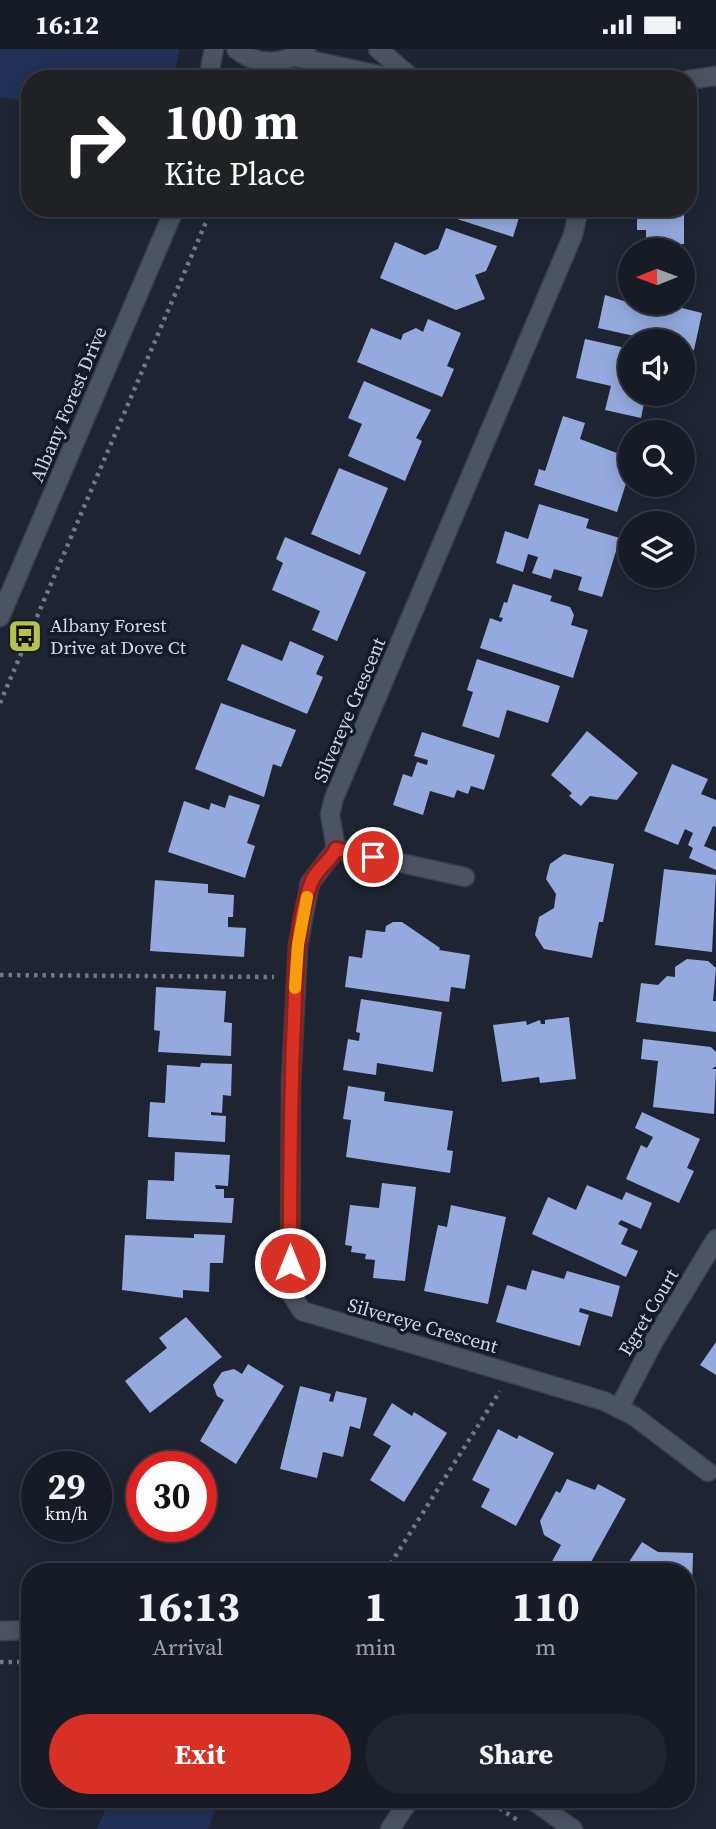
<!DOCTYPE html>
<html lang="en">
<head>
<meta charset="utf-8">
<style>
  :root { --surface:#161b26; --page:#1f242e; --text:#f1f3f6; --muted:#9ea1a7; --line:#353943; --accent:#d93025 }
  body { margin:0; font-family:"Source Serif 4",serif; background:var(--page); color:var(--text); height:100vh; display:flex; flex-direction:column; font-size:26px; white-space:nowrap }
  * { box-sizing:border-box; margin:0 }
  p { font-size:23px; color:var(--muted) }
  .icon { flex:none; width:38px; height:38px; fill:none; stroke:currentColor; stroke-width:2; stroke-linecap:round; stroke-linejoin:round }
  .map { position:relative; flex:1; overflow:hidden }
  .drawer { position:absolute; left:21px; top:1514px; width:674px; height:245px; display:flex; flex-direction:column; background:var(--surface); border-radius:28px; box-shadow:0 4px 18px #0003,0 0 0 2px var(--line) }
  .drawer>* { flex:none }
  .guide { position:absolute; left:21px; top:21px; width:676px; height:147px; border-radius:28px; box-shadow:0 4px 18px #0003,0 0 0 2px var(--line); background:#202124; color:#fff; overflow:hidden }
  .needle { width:46px; rotate:269deg }
  .controls { position:absolute; left:618px; top:189px; display:grid; gap:14px }
  .controls a { display:grid; place-items:center; width:77px; height:77px; border-radius:50%; background:var(--surface); box-shadow:0 4px 18px #0003,0 0 0 2px var(--line); font-size:35px }
  .speed { position:absolute; left:21px; top:1402px; display:flex; gap:14px; font-size:35px; font-weight:700; text-align:center }
  .speed>* { display:grid; place-content:center; width:91px; height:91px; border-radius:50%; background:var(--surface); box-shadow:0 4px 18px #0003,0 0 0 2px var(--line); line-height:1 }
  .speed small { font-size:18px; font-weight:400 }
  .speed .limit { border:10px solid #d22; background:#fff; color:#111 }
  .pin { position:absolute; display:grid; place-items:center; width:60px; height:60px; color:#fff; margin:-30px; border:4px solid #fff; border-radius:50%; box-shadow:0 2px 7px #0007 }
  .me { position:absolute; width:77px; margin:-38px; rotate:0deg; stroke-linejoin:round; filter:drop-shadow(0 0 5px #0008) }
  .turn { display:flex; align-items:center; gap:24px; height:147px; padding:0 28px; font-size:32px }
  .turn .icon { width:91px; height:91px; stroke-width:2.5 }
  .turn b { display:block; font-size:49px; line-height:60px }
  .eta { display:flex; justify-content:space-evenly; align-items:center; height:119px; text-align:center }
  .eta b { font-size:42px; font-weight:700; line-height:49px }
  .action { display:flex; gap:14px; margin-top:auto; padding:14px 28px }
  .action a { flex:1; height:80px; border-radius:42px; background:var(--accent); color:#fff; font-size:28px; font-weight:700; line-height:80px; text-align:center }
  .action a+a { background:var(--page); color:var(--text) }
  .status { display:flex; justify-content:space-between; align-items:center; height:49px; padding:0 35px; background:var(--surface); direction:ltr }
  .status svg { height:19px; fill:currentColor }
  .map>svg:first-child { display:block }
</style>
</head>
<body>
<div class="status"><b>16:12</b><svg viewBox="0 0 49 12"><path d="M0 12V9h3v3zM5 12V6h3v6zM10 12V3h3v9zM15 12V0h3v12zM26 1h20v11H26zM47 4h2v5h-2z"/></svg></div>
<div class="map">
<svg width="716" height="1780" viewBox="0 0 716 1780">
  <rect width="100%" height="100%" fill="#1e2432"/>
  <g fill="#223157">
    <path d="M 0,0 L 179,0 L 174,30 L 30,30 L 30,53 L 0,48 Z"/>
    <path d="M 110,1750 L 219,1750 L 208,1780 L 97,1780 Z"/>
  </g>
  <g fill="#94aade">
    <path d="M 433,159 L 522,159 L 513,188 L 432,162 Z"/>
    <path d="M 637,159 L 684,159 L 684,195 L 646,198 L 646,181 L 637,181 Z"/>
    <path d="M 446,179 L 497,197 L 486,222 L 475,226 L 485,250 L 456,261 L 380,229 L 395,193 L 425,206 L 438,200 Z"/>
    <path d="M 605,246 L 630,254 L 683,254 L 682,259 L 702,264 L 694,301 L 682,298 L 682,292 L 657,292 L 598,279 Z"/>
    <path d="M 428,270 L 461,284 L 447,317 L 454,320 L 442,348 L 357,313 L 371,279 L 401,291 L 403,285 L 416,279 L 423,283 Z"/>
    <path d="M 585,290 L 630,300 L 630,345 L 665,345 L 662,358 L 644,354 L 641,369 L 605,361 L 611,337 L 576,329 Z"/>
    <path d="M 364,332 L 431,361 L 416,389 L 422,392 L 405,432 L 348,407 L 362,375 L 348,369 Z"/>
    <path d="M 563,367 L 585,374 L 580,390 L 630,409 L 630,422 L 617,463 L 534,436 L 539,420 L 545,422 Z"/>
    <path d="M 339,419 L 388,439 L 360,506 L 311,485 Z"/>
    <path d="M 539,455 L 589,470 L 586,479 L 620,489 L 602,548 L 578,541 L 582,528 L 554,520 L 551,530 L 532,524 L 538,508 L 528,505 L 523,523 L 496,514 L 505,482 L 528,490 Z"/>
    <path d="M 285,488 L 366,523 L 337,592 L 312,581 L 320,562 L 272,541 L 283,514 L 276,510 Z"/>
    <path d="M 513,535 L 552,547 L 550,552 L 570,558 L 574,566 L 571,576 L 588,581 L 573,629 L 480,599 L 490,569 L 501,573 L 503,569 L 499,568 L 504,553 L 507,554 Z"/>
    <path d="M 290,592 L 324,607 L 316,625 L 323,628 L 307,665 L 227,631 L 242,595 L 282,612 Z"/>
    <path d="M 477,610 L 560,637 L 548,674 L 507,661 L 499,689 L 462,677 L 473,643 L 467,641 Z"/>
    <path d="M 221,654 L 296,681 L 281,718 L 273,715 L 264,748 L 195,720 Z"/>
    <path d="M 587,682 L 638,724 L 617,751 L 590,747 L 581,757 L 569,747 L 572,744 L 551,726 Z"/>
    <path d="M 422,683 L 495,706 L 484,741 L 471,737 L 468,745 L 457,741 L 454,749 L 430,742 L 423,766 L 393,756 L 403,725 L 412,728 L 417,713 L 427,716 L 428,711 L 414,707 Z"/>
    <path d="M 672,715 L 708,730 L 701,745 L 716,751 L 716,778 L 713,777 L 704,797 L 716,802 L 716,821 L 689,809 L 693,799 L 688,796 L 693,784 L 685,780 L 678,796 L 644,782 Z"/>
    <path d="M 229,746 L 260,756 L 247,794 L 255,797 L 245,829 L 168,803 L 184,752 L 209,761 L 211,754 L 225,759 Z"/>
    <path d="M 564,805 L 614,815 L 603,873 L 599,873 L 592,909 L 544,900 L 535,886 L 539,868 L 554,859 L 556,845 L 546,830 L 550,815 Z"/>
    <path d="M 664,820 L 716,826 L 712,903 L 655,896 Z"/>
    <path d="M 155,831 L 208,835 L 208,844 L 234,846 L 233,868 L 228,868 L 228,878 L 246,879 L 244,908 L 150,902 Z"/>
    <path d="M 393,873 L 402,873 L 440,899 L 439,901 L 470,906 L 465,940 L 451,938 L 449,953 L 345,938 L 349,907 L 362,909 L 366,881 L 385,883 L 386,877 Z"/>
    <path d="M 687,910 L 708,912 L 716,919 L 713,952 L 716,952 L 716,983 L 636,973 L 641,934 L 658,936 L 667,927 L 675,928 L 675,918 Z"/>
    <path d="M 156,938 L 226,942 L 224,973 L 232,974 L 231,1007 L 158,1003 L 160,982 L 154,981 Z"/>
    <path d="M 361,950 L 442,963 L 433,1023 L 377,1014 L 376,1026 L 343,1021 L 348,990 L 359,992 L 360,984 L 356,983 Z"/>
    <path d="M 569,968 L 576,1030 L 540,1034 L 539,1028 L 502,1033 L 493,976 L 526,972 L 527,976 L 540,971 L 541,975 L 545,975 L 545,971 Z"/>
    <path d="M 643,990 L 711,998 L 716,1003 L 716,1017 L 712,1020 L 716,1020 L 714,1065 L 653,1058 L 658,1012 L 641,1010 Z"/>
    <path d="M 201,1014 L 232,1015 L 231,1047 L 223,1046 L 222,1064 L 211,1063 L 211,1066 L 226,1067 L 225,1093 L 148,1088 L 150,1053 L 165,1054 L 167,1016 L 200,1018 Z"/>
    <path d="M 348,1037 L 385,1043 L 384,1052 L 453,1062 L 447,1101 L 453,1102 L 450,1124 L 346,1108 L 351,1071 L 343,1070 Z"/>
    <path d="M 642,1063 L 700,1090 L 687,1119 L 694,1122 L 679,1154 L 626,1130 L 641,1096 L 647,1099 L 653,1088 L 635,1079 Z"/>
    <path d="M 175,1103 L 230,1106 L 228,1137 L 215,1136 L 216,1140 L 224,1140 L 224,1149 L 234,1149 L 232,1174 L 146,1170 L 148,1131 L 174,1132 Z"/>
    <path d="M 382,1134 L 416,1138 L 405,1232 L 373,1229 L 375,1211 L 365,1210 L 366,1205 L 351,1203 L 352,1197 L 345,1196 L 350,1156 L 379,1159 Z"/>
    <path d="M 587,1136 L 622,1151 L 626,1143 L 652,1154 L 641,1180 L 621,1171 L 618,1175 L 628,1180 L 621,1195 L 638,1202 L 626,1228 L 532,1185 L 548,1148 L 576,1161 Z"/>
    <path d="M 451,1156 L 506,1168 L 488,1255 L 424,1242 L 438,1176 L 447,1178 Z"/>
    <path d="M 194,1185 L 225,1186 L 223,1214 L 210,1214 L 209,1243 L 183,1241 L 183,1249 L 122,1241 L 125,1186 L 194,1189 Z"/>
    <path d="M 532,1221 L 564,1230 L 567,1222 L 620,1237 L 612,1268 L 580,1259 L 579,1263 L 589,1266 L 580,1297 L 496,1273 L 507,1236 L 526,1241 Z"/>
    <path d="M 186,1268 L 222,1308 L 150,1364 L 125,1332 L 167,1299 L 159,1289 Z"/>
    <path d="M 716,1293 L 716,1326 L 700,1316 Z"/>
    <path d="M 248,1315 L 284,1337 L 236,1415 L 200,1392 L 224,1351 L 217,1347 L 213,1336 L 222,1323 L 234,1320 L 242,1325 Z"/>
    <path d="M 300,1337 L 331,1345 L 329,1352 L 333,1353 L 336,1342 L 367,1349 L 360,1380 L 350,1377 L 343,1408 L 323,1403 L 317,1429 L 280,1420 Z"/>
    <path d="M 392,1354 L 412,1367 L 414,1363 L 447,1384 L 404,1453 L 370,1431 L 391,1397 L 373,1386 Z"/>
    <path d="M 498,1380 L 517,1390 L 519,1386 L 554,1404 L 516,1477 L 481,1458 L 490,1440 L 472,1431 Z"/>
    <path d="M 567,1430 L 595,1441 L 598,1435 L 626,1450 L 586,1522 L 557,1522 L 549,1518 L 561,1496 L 544,1486 L 540,1472 L 556,1442 L 560,1444 Z"/>
    <path d="M 642,1493 L 658,1503 L 693,1504 L 692,1541 L 686,1541 L 686,1522 L 623,1522 Z"/>
  </g>
  <g fill="none" stroke-linecap="round" stroke-linejoin="round">
    <g stroke="#393e49" stroke-width="21">
      <g id="minor">
        <path d="M 378,0 L 413,30"/>
        <path d="M 295,8 L 398,30"/>
        <path d="M 688,31 L 716,27"/>
        <path d="M 579,159 L 573,186 L 334,749 L 330,765 L 336,800 L 310,834 L 298,896 L 291,1034 L 290,1229 L 292,1246 L 302,1262 L 604,1352 L 634,1367 L 708,1423"/>
        <path d="M 336,800 L 465,828"/>
        <path d="M 619,1359 L 654,1292 L 716,1190"/>
        <path d="M 390,1780 L 410,1750"/>
      </g>
    </g>
    <g stroke="#393e49" stroke-width="21">
      <g id="tertiary">
        <path d="M 236,0 C 258,18 284,16 306,0"/>
        <path d="M 208,30 L 214,0"/>
        <path d="M 270,30 L 283,12"/>
        <path d="M 0,568 L 175,159"/>
        <path d="M 0,1582 L 30,1581"/>
        <path d="M 531,1750 L 573,1780"/>
      </g>
    </g>
    <g stroke="#727783" stroke-width="4.5" stroke-dasharray="3.5 5" stroke-linecap="butt">
      <path d="M 0,654 L 212,159"/>
      <path d="M 0,926 L 274,928"/>
      <path d="M 386,1522 L 500,1342"/>
      <path d="M 0,1613 L 30,1613"/>
      <path d="M 485,1750 L 519,1772"/>
    </g>
    <use href="#minor" stroke="#4c5363" stroke-width="18"/>
    <use href="#tertiary" stroke="#4c5363" stroke-width="18"/>
  </g>
  <g fill="none" stroke-linecap="round" stroke-linejoin="round">
    <g stroke="#8d1f18" stroke-width="18">
      <path id="route" d="M 290,1214 C 290,1133 290,1053 294,972 C 296,926 295,878 311,834 C 316,820 330,813 336,800 L 373,808"/>
    </g>
    <use href="#route" stroke="#d93025" stroke-width="12"/>
    <path stroke="#f59e0b" stroke-width="12" d="M 295,939 L 298,896 L 307,848"/>
  </g>
  <defs>
    <g id="bus-square" transform="scale(1.75)"><rect x="-9" y="-9" width="18" height="18" rx="4" fill="#b2c24b" stroke="#151a28"/><path d="M-5-6H5V4H4V6H2V4H-2V6H-4V4H-5ZM-3.5-4V0h7V-4ZM-3.5 1.2v1.5H-2V1.2ZM2 1.2v1.5H3.5V1.2Z" fill="#111"/></g>
  </defs>
  <g fill-rule="evenodd">
    <use href="#bus-square" x="25" y="587"/>
  </g>
  <g text-anchor="middle" stroke-width="7" stroke-linejoin="round" paint-order="stroke">
    <g font-size="19" fill="#d5d9e2" stroke="#151a28">
      <text transform="translate(68 355) rotate(-67)" y="7">Albany Forest Drive</text>
      <text transform="translate(349 661) rotate(-67)" y="7">Silvereye Crescent</text>
      <text transform="translate(648 1263) rotate(-59)" y="7">Egret Court</text>
      <text transform="translate(423 1276) rotate(16)" y="7">Silvereye Crescent</text>
    </g>
    <g font-size="19" fill="#d5d9e2" stroke="#151a28" text-anchor="start">
      <text x="50" y="583">Albany Forest<tspan x="50" dy="22">Drive at Dove Ct</tspan></text>
    </g>
  </g>
</svg>
<div class="controls">
<a><svg class="needle" viewBox="-14 -14 28 28"><path d="M0-13l5 13h-10z" fill="#e53935"/><path d="M0 13l5-13h-10z" fill="#9ea1a7"/></svg></a>
<a><svg class="icon" aria-label="sound" viewBox="0 0 24 24"><path d="M4 9h4l5-4v14l-5-4H4zM17 9q2 3 0 6"/></svg></a>
<a><svg class="icon" aria-label="search" viewBox="0 0 24 24"><circle cx="10" cy="10" r="6"/><path d="M15 15l6 6"/></svg></a>
<a><svg class="icon" aria-label="layers" viewBox="0 0 24 24"><path d="M12 4l9 5-9 5-9-5zM3 14l9 5 9-5"/></svg></a>
</div>
<div class="speed"><div>29<small>km/h</small></div><div class="limit">30</div></div>
<div class="pin" style="left:373px;top:808px;background:#d93025"><svg class="icon" aria-label="arrive" viewBox="0 0 24 24"><path d="M6 21V4h12l-3 4 3 4H6"/></svg></div>
<svg class="me" style="left:290px;top:1214px" viewBox="-20 -20 40 40"><circle r="17" fill="#d93025" stroke="#fff" stroke-width="3"/><path d="M0-11L8 9 0 5-8 9z" fill="#fff"/></svg>
<div class="guide">
<div class="turn"><svg class="icon" aria-label="right" viewBox="0 0 24 24"><path d="M7 20v-9h11M14 6l5 5-5 5"/></svg><div><b>100 m</b>Kite Place</div></div>
</div>
<section class="drawer">
<div class="eta">
<div><b>16:13</b><p>Arrival</p></div>
<div><b>1</b><p>min</p></div>
<div><b>110</b><p>m</p></div>
</div>
<div class="action"><a>Exit</a><a>Share</a></div>
</section>
</div>
</body>
</html>
